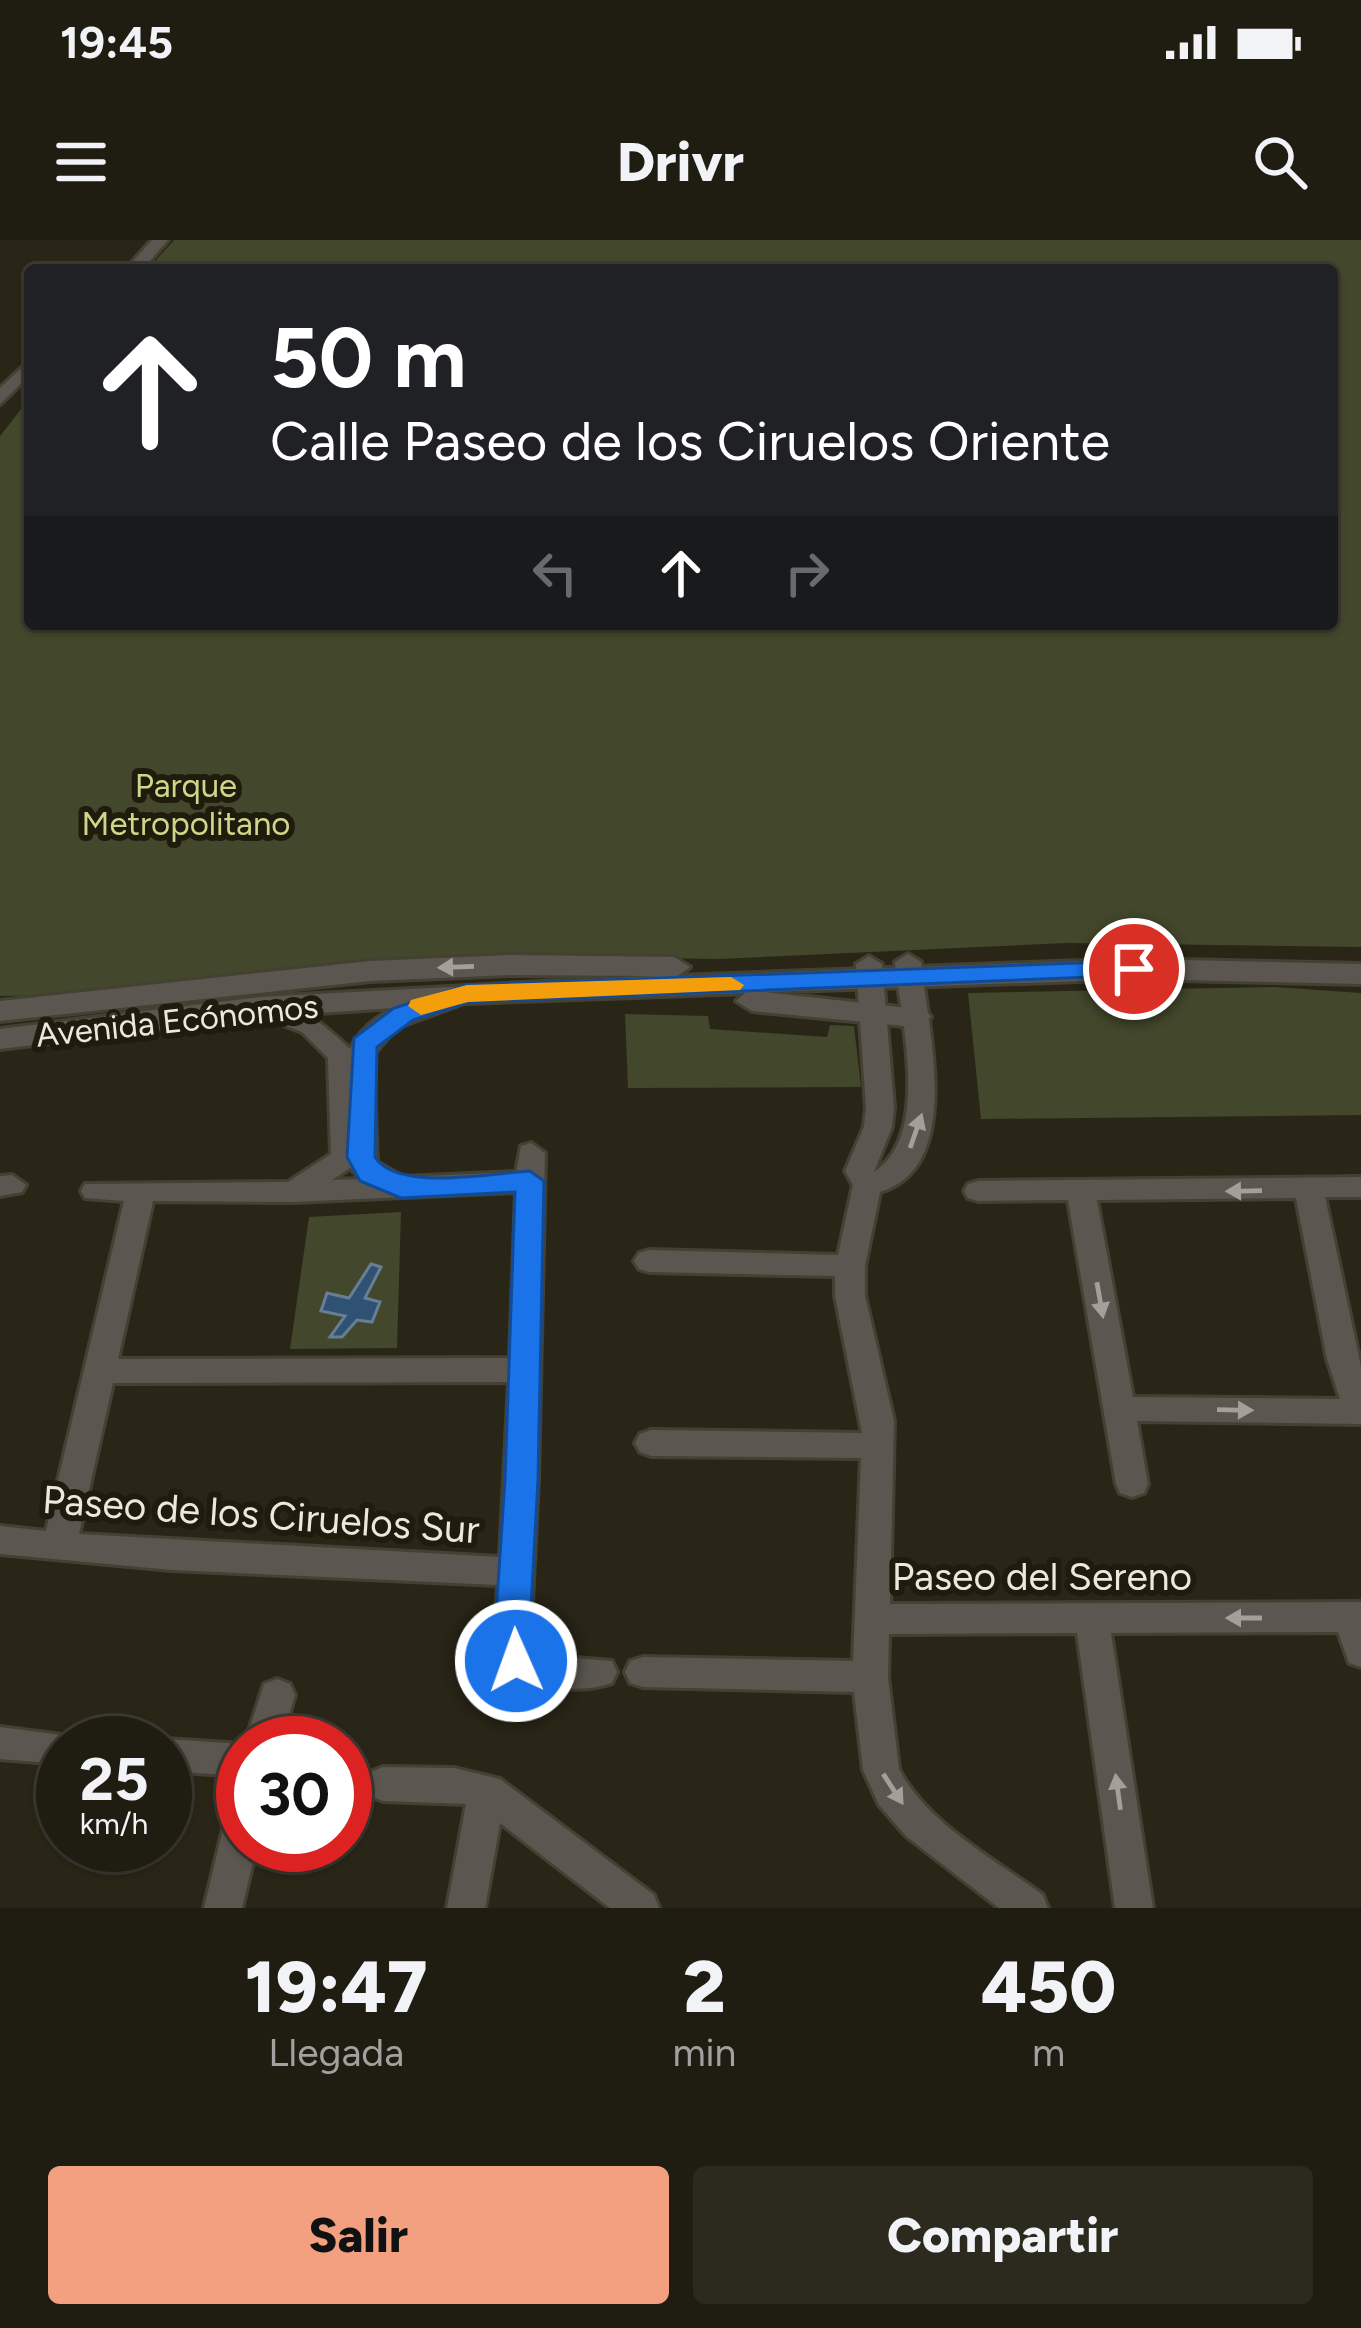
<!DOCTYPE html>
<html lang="es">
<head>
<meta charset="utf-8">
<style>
  :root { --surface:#1f1c11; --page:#2c291f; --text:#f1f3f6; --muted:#a1a19f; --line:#3c3a31; --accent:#f2a07f }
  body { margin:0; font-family:Figtree,sans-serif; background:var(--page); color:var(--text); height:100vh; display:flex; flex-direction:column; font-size:45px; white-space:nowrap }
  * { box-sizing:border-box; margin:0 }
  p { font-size:39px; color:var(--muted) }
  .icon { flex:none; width:66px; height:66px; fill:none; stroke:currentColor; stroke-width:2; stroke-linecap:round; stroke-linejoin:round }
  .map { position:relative; height:1668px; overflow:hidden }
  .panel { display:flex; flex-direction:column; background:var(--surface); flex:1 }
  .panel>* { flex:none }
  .banner { position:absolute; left:24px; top:24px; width:1314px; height:366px; border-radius:12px; box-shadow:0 3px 9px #0004,0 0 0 3px var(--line); background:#202124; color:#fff; overflow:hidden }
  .speed { position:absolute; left:36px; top:1476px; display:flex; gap:24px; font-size:60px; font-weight:700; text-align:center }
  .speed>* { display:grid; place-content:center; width:156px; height:156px; border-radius:50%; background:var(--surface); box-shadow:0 3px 9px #0004,0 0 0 3px var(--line); line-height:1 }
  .speed small { font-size:30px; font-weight:400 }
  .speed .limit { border:18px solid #d22; background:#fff; color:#111 }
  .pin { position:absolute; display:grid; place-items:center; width:102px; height:102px; color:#fff; margin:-51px; border:6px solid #fff; border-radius:50%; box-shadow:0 3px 12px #0007 }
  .me { position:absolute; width:132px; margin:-66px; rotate:358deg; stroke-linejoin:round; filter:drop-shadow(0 0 9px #0008) }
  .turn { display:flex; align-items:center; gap:42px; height:252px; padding:0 48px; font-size:54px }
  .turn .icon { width:156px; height:156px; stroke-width:2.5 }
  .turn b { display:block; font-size:84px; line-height:102px }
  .lanes { display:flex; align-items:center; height:114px; padding:0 48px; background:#0003; justify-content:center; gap:60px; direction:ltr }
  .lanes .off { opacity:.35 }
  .eta { display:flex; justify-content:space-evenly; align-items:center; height:204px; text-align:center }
  .eta b { font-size:72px; font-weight:800; line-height:84px }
  .button { display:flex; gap:24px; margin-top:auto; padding:24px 48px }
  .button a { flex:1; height:138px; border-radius:12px; background:var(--accent); color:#111; font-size:48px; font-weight:800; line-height:138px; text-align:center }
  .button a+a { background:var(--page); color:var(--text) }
  .status { display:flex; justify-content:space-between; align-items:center; height:84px; padding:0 60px; background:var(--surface); direction:ltr }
  .status svg { height:33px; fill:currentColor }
  header { display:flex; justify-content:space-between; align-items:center; height:156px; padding:0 48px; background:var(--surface); font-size:54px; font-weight:800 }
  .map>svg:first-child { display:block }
</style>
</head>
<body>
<div class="status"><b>19:45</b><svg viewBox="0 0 49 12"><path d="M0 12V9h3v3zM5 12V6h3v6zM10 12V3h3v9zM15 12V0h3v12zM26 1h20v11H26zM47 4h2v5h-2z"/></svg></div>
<header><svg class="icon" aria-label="menu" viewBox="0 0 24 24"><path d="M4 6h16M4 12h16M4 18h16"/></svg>Drivr<svg class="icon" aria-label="search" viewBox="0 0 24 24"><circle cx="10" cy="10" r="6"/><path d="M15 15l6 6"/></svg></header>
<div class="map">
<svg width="1361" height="1668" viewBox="0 0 1361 1668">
  <rect width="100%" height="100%" fill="#292617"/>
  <g fill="#43472b">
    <path d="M 174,0 L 1361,0 L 1361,707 L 1067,703 L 718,719 L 594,717 L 69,755 L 0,756 L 0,196 L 30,158 L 30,384 L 1332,384 L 1332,30 L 147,30 Z"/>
    <path d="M 1275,747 L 1361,753 L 1361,875 L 981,879 L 968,753 Z"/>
    <path d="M 625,774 L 708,776 L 710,789 L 827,797 L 830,785 L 854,786 L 861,847 L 628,848 Z"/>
    <path d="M 401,972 L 397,1108 L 290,1109 L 309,977 Z"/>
  </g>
  <path fill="#2f5174" stroke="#677f94" stroke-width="3" d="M 371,1024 L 381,1027 L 365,1058 L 380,1062 L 372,1082 L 357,1080 L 342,1097 L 330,1097 L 345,1076 L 321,1071 L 327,1053 L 349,1058 Z"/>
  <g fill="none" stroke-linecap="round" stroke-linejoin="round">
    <g stroke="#444133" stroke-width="6">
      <g id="minor">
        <path d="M 152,0 L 168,0 L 142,30 L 125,30 Z"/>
        <path d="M 30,120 L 30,135 L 0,164 L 0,148 Z"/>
        <path d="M 908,714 L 921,722 C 927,786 965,927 880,952 L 865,1026 L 865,1056 L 894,1181 L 890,1364 L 1361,1362 L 1361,1427 L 1349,1423 L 1338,1392 L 1111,1393 L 1153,1668 L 1115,1668 L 1077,1393 L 889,1394 L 888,1437 L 899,1529 C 926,1583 996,1620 1043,1655 L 1048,1668 L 999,1668 L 906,1596 L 879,1565 L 863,1530 L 854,1452 L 643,1447 L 630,1443 L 625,1432 L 630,1421 L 643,1417 L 853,1421 L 861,1218 L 651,1216 L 640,1212 L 635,1203 L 640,1194 L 651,1190 L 862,1193 L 835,1056 L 835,1036 L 649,1032 L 639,1029 L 634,1021 L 639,1013 L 649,1010 L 838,1015 L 853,945 L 845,931 L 864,887 L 866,867 L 856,724 L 869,716 L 882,724 L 894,867 L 892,887 L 874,932 C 931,895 901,781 895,722 Z"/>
        <path d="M 455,749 L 464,751 L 468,757 L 464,763 L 396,788 L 373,815 L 377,922 L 403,937 L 516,932 L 521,906 L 531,903 L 545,913 L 538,1239 L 530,1404 L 538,1415 L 612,1421 L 617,1432 L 612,1443 C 578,1455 534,1447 504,1432 L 494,1404 L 498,1345 L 172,1330 L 0,1314 L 0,1286 L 46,1291 L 124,961 L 85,958 L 81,951 L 85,944 L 288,942 L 331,914 L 328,818 L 302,792 L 252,773 L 248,767 L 252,761 C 288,753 326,786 350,809 C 371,769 414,759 455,749 ZM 350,928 L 362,939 L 332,940 ZM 516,952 L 510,1118 L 118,1119 L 153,961 L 293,962 ZM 509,1142 L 500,1317 L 79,1294 L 113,1143 Z"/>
        <path d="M 12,935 L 26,945 L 22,952 L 0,956 L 0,936 Z"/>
        <path d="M 1361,937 L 1361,957 L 1325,957 L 1361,1127 L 1361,1184 L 1137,1181 L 1148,1244 L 1144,1253 L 1132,1257 L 1120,1253 L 1116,1244 L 1068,960 L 978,961 L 968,958 L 964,951 L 968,944 L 978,941 ZM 1296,958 L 1327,1119 L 1340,1159 L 1133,1157 L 1097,960 Z"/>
        <path d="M 277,1439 L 290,1444 L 295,1455 L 281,1503 L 245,1503 L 264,1444 Z"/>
        <path d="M 0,1487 L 76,1497 L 79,1503 L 63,1503 L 63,1524 L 0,1519 Z"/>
        <path d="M 165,1499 L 243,1504 L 243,1536 L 165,1531 L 165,1503 L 153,1503 Z"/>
        <path d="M 383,1527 L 454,1528 L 500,1539 L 654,1655 L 659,1668 L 610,1668 L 500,1583 L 485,1668 L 447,1668 L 466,1564 L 383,1561 L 370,1556 L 364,1544 L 370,1532 Z"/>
        <path d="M 243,1568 L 243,1605 L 257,1605 L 242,1668 L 204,1668 L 224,1585 L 230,1573 Z"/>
      </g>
    </g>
    <g stroke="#444133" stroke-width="6">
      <path id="tertiary" d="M 510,715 L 674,717 L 690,727 L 678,736 L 1134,719 L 1361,724 L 1361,744 L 1134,739 L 764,752 L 926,770 L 931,777 L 915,787 L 752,771 L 736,761 L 745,753 L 467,763 L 261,777 L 0,809 L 0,789 L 261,757 L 654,736 L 510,735 L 370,741 L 0,781 L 0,761 L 370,721 Z"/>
    </g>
    <use href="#minor" fill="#5b5750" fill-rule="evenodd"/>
    <use href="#tertiary" fill="#5b5750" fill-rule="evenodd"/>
  </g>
  <defs><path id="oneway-solid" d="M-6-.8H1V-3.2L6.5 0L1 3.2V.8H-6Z" transform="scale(3)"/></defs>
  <g fill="#a3a098">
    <use href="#oneway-solid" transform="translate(456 727) rotate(178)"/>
    <use href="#oneway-solid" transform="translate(916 891) rotate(-71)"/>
    <use href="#oneway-solid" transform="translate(1244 951) rotate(179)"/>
    <use href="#oneway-solid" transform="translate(1100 1060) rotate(80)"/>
    <use href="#oneway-solid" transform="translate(1235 1170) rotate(1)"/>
    <use href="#oneway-solid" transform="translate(1244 1378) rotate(180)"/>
    <use href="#oneway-solid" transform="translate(893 1549) rotate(57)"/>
    <use href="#oneway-solid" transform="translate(1118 1552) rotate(-98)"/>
  </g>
  <path fill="#1a73e8" stroke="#114b97" stroke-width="3" d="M 1134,721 L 1143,724 L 1147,729 L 1143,735 L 469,762 L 413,780 L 377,807 L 375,917 C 396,952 493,933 530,931 L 544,941 L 538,1240 L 529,1404 L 534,1421 L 529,1432 L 516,1436 L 504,1432 L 494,1404 L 505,1240 L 515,952 L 401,958 L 360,941 L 347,917 L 354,798 L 394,768 L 467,745 Z"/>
  <path fill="#f59e0b" d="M 731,737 L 744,745 L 740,750 L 468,762 L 421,775 L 408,766 L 411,760 L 467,745 Z"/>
  <g text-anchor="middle" stroke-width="12" stroke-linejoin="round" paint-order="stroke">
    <g font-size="33" fill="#ccd78a" stroke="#201c0d">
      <text x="186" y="557">Parque<tspan x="186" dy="38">Metropolitano</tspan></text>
    </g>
    <g font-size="33" fill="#ebe9df" stroke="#201c0d">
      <text transform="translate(177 780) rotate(-6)" y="12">Avenida Ecónomos</text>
    </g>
    <g font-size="39" fill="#ebe9df" stroke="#201c0d">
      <text transform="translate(261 1274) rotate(4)" y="14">Paseo de los Ciruelos Sur</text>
      <text x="1042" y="1350">Paseo del Sereno</text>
    </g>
  </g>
</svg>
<div class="speed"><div>25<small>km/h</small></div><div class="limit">30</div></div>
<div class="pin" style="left:1134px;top:729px;background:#d93025"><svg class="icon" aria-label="arrive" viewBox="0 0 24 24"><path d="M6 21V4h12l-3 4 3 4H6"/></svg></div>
<svg class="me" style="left:516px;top:1421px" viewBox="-20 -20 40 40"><circle r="17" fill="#1a73e8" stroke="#fff" stroke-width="3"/><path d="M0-11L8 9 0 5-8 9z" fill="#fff"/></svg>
<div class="banner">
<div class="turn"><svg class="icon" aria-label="ahead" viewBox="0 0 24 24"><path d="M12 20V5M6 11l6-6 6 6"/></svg><div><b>50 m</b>Calle Paseo de los Ciruelos Oriente</div></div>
<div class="lanes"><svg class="icon off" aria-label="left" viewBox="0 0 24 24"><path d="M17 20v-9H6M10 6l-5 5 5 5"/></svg><svg class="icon" aria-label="ahead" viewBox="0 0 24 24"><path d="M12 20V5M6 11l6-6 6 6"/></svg><svg class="icon off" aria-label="right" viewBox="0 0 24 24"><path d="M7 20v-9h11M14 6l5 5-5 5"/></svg></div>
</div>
</div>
<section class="panel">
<div class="eta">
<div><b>19:47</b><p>Llegada</p></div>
<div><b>2</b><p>min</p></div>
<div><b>450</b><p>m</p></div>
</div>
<div class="button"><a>Salir</a><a>Compartir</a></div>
</section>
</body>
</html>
